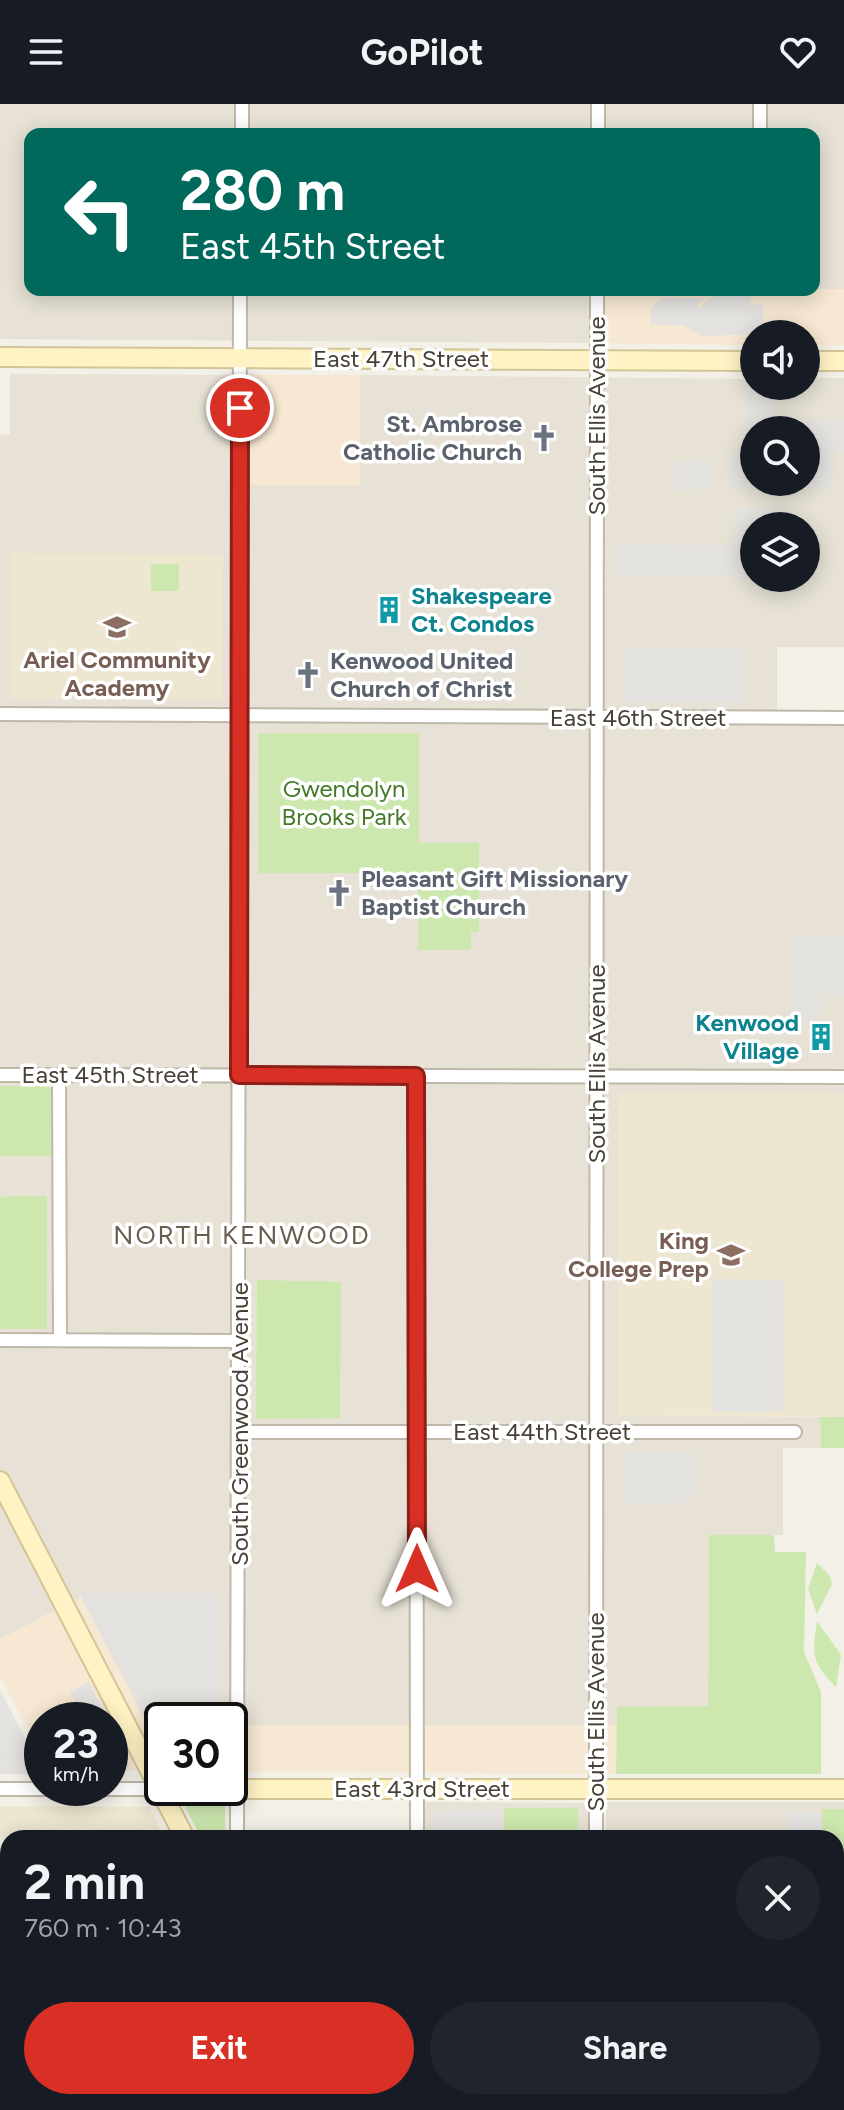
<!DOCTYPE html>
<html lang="en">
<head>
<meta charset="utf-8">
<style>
  :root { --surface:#171b24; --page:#20242c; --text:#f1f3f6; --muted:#9ea1a6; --accent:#d93025 }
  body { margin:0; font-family:Figtree,sans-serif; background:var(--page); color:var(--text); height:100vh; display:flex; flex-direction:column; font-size:30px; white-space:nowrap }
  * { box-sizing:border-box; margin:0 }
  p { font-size:26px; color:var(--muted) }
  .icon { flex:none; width:44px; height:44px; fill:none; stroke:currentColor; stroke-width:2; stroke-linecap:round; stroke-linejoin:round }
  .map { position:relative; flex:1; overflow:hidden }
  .details { position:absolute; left:0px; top:1726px; width:844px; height:280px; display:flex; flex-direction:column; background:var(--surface); border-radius:24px 24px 0 0; box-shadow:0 4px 20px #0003 }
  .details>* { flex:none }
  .guide { position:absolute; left:24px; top:24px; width:796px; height:168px; border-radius:16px; box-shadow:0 4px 20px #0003; background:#00695c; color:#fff; overflow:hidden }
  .tools { position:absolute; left:740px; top:216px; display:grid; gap:16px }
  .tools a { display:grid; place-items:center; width:80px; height:80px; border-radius:50%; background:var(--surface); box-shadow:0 4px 20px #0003; font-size:40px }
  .speed { position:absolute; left:24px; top:1598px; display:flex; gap:16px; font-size:40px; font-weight:700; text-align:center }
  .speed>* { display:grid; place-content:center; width:104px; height:104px; border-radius:50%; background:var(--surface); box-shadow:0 4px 20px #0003; line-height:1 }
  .speed small { font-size:20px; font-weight:400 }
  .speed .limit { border:4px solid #111; border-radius:12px; background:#fff; color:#111 }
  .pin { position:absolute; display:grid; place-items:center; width:68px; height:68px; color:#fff; margin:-34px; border:4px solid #fff; border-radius:50%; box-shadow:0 2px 8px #0007 }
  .me { position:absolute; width:88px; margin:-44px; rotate:0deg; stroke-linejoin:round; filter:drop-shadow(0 0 6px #0008) }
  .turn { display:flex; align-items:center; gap:28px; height:168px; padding:0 24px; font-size:36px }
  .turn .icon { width:104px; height:104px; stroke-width:2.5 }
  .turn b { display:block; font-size:56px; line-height:68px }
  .round { display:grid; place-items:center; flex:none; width:84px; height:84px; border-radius:42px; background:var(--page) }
  .headline { display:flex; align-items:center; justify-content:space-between; height:136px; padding:0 24px }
  h1 { font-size:48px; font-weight:700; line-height:60px }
  .action { display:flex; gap:16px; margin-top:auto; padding:16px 24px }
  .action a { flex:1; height:92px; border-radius:48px; background:var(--accent); color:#fff; font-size:32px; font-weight:700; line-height:92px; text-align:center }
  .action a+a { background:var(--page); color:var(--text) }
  header { display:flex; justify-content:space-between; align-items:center; height:104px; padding:0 24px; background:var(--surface); font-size:36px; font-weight:700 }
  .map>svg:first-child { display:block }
</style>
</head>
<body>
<header><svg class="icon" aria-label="menu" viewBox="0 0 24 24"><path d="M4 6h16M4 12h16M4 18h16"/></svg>GoPilot<svg class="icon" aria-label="heart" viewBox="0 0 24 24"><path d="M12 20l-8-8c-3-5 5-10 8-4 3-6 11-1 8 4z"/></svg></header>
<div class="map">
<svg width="844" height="2006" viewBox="0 0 844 2006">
  <rect width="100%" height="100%" fill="#f3f0e7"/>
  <g fill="#e7e2d5" fill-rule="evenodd">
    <path d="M 0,0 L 844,0 L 844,185 L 814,185 L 814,30 L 30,30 L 30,186 L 597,186 L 597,239 L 0,235 Z"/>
    <path d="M 10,270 L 248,271 L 247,380 L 360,381 L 360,271 L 754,275 L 754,282 L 806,282 L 806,274 L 844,274 L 844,543 L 777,543 L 777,606 L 844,606 L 844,990 L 619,990 L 618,1311 L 820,1313 L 821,1344 L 783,1344 L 783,1431 L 709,1431 L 708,1603 L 617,1603 L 617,1621 L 230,1621 L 230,1616 L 219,1616 L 219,1489 L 80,1489 L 81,1493 L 0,1535 L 0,331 L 10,330 ZM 754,326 L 806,326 L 806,378 L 754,378 ZM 754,422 L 806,422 L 806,474 L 754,474 Z"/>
    <path d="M 425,1698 L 588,1699 L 588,1734 L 425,1734 Z"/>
    <path d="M 606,1698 L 844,1698 L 844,1899 L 836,1899 L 836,1734 L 606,1734 Z"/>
    <path d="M 836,1918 L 844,1918 L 844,2006 L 628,2006 L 626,1998 L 836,1998 Z"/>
    <path d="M 21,1998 L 288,1998 L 271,2006 L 25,2006 Z"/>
    <path d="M 321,1998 L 444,1998 L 447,2006 L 324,2006 Z"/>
    <path d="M 461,1998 L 607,1998 L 609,2006 L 465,2006 Z"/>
  </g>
  <g fill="#f6e8d2">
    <path d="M 844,185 L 844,241 L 806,241 L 806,230 L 754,230 L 754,241 L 597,239 L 597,186 Z"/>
    <path d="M 248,271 L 360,271 L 360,381 L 247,381 Z"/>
    <path d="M 79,1489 L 219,1489 L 219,1616 L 162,1616 L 162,1666 L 110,1666 L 110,1616 L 42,1616 L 42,1652 L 0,1572 L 0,1535 L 80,1493 Z"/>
    <path d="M 230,1621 L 617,1621 L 616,1670 L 230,1667 Z"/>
  </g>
  <g fill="#ede6d1">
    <path d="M 11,449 L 223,450 L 222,596 L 11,595 Z"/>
    <path d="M 619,989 L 844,990 L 844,1313 L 618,1311 Z"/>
    <path d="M 0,1702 L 149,1703 L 165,1734 L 8,1734 L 8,1746 L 0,1731 Z"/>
  </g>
  <g fill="#cde8af">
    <rect x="151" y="460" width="28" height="27"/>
    <path d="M 258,629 L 419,629 L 419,739 L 479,739 L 479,828 L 471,828 L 471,846 L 418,846 L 418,769 L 258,769 Z"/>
    <path d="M 0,982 L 48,982 L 51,985 L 51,1052 L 0,1052 Z"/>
    <path d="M 8,1092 L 47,1092 L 47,1225 L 0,1225 L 0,1094 Z"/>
    <path d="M 257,1176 L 341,1178 L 340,1314 L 256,1315 Z"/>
    <path d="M 820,1313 L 844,1313 L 844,1344 L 821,1344 Z"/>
    <path d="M 709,1431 L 774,1431 L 775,1448 L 806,1448 L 804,1548 L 821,1588 L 821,1670 L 616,1670 L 617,1603 L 708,1602 Z"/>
    <path d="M 817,1459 L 830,1472 L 832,1480 L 817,1510 L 808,1485 Z"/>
    <path d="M 817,1517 L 841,1551 L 836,1583 C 811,1558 812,1551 817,1517 Z"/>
    <path d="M 184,1700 L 225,1701 L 225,1734 L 201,1734 Z"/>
    <rect x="504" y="1704" width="74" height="30"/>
    <path d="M 822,1705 L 844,1705 L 844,1891 L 836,1891 L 836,1734 L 822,1734 Z"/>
  </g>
  <g fill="#e4e2df">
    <path d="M 712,192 L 748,192 L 752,195 L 747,201 L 763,200 L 764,230 L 701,232 L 683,221 L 651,221 L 650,205 L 662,194 L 704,194 L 697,201 L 700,204 Z"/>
    <path d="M 744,275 L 754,275 L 754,282 L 777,282 L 776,326 L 754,326 L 754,378 L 806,378 L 806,326 L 789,326 L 789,317 L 843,318 L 843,349 L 833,350 L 833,385 L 728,384 L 728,349 L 744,348 Z"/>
    <path d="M 675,358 L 714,358 L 714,385 L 675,386 Z"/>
    <path d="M 734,403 L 774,403 L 774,422 L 754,422 L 754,473 L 619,473 L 619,440 L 733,441 Z"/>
    <path d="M 623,544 L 740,544 L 741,598 L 623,598 Z"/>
    <path d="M 791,832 L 844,832 L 844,890 L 820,890 L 819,916 L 791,918 Z"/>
    <path d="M 712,1175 L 783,1176 L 783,1307 L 712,1307 Z"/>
    <path d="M 623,1347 L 693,1348 L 694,1391 L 686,1390 L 686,1401 L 623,1401 Z"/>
    <path d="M 79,1489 L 219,1489 L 219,1616 L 162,1616 L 162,1648 Z"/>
    <path d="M 89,1578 L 91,1582 L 109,1616 L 85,1616 L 70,1588 Z"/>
    <path d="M 0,1587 L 42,1665 L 42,1670 L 0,1670 Z"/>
    <path d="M 435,1706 L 500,1706 L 500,1734 L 434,1734 Z"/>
    <rect x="788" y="1709" width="34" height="25"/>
  </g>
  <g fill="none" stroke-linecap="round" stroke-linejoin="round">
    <g stroke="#bfb8a9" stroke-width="16">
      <g id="street">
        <path d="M 242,30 L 242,0"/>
        <path d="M 598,30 L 598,0"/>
        <path d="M 760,30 L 760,0"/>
        <path d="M 0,610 L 844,614"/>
        <path d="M 0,971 L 844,973"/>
        <path d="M 59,971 L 60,1236"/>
        <path d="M 416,972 L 417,1734"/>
        <path d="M 0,1236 L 240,1237"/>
        <path d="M 240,1328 L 795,1328"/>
        <path d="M 0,1685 L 160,1685"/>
        <path d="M 237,1734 L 240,186"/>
        <path d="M 596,1734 L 597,186"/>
        <path d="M 0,1758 L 8,1775"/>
        <path d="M 0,1905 L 8,1904"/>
        <path d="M 836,1908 L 844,1908"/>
        <path d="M 0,1980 L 8,1994"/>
        <path d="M 10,1998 L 15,2006"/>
        <path d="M 453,1998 L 456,2006"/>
        <path d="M 616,1998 L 618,2006"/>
        <path d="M 289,2006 L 306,1998"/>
      </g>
    </g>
    <g stroke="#d4c596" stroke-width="22">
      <g id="secondary">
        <path d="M 0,253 L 754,257"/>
        <path d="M 806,257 L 844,257"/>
        <path d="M 0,1377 L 185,1734"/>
        <path d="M 160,1685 L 844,1685"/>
        <path d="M 309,1998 L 312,2006"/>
      </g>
    </g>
    <use href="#street" stroke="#fff" stroke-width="12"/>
    <use href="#secondary" stroke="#fff3c5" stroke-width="18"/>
  </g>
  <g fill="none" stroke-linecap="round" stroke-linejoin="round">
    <g stroke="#8d1f18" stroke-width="20">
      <path id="route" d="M 240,304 L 239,971 L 416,972 L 417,1465"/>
    </g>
    <use href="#route" stroke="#d93025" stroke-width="14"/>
  </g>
  <defs>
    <g id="church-bare" transform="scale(2.16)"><path d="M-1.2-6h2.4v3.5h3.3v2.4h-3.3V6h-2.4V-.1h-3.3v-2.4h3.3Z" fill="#6b7280" stroke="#fff" stroke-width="2.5" paint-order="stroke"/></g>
    <g id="building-bare" transform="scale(2.16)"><path d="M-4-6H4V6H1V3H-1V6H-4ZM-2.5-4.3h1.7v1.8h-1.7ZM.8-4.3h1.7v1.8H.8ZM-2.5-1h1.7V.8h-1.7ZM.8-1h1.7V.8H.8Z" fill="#0f9aa8" stroke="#fff" stroke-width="2.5" paint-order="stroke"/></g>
    <g id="school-bare" transform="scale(2.16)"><path d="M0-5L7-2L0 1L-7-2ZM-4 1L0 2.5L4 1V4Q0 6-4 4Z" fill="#8d6e63" stroke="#fff" stroke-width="2.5" paint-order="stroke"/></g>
  </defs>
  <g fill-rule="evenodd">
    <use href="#church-bare" x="544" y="334"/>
    <use href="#building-bare" x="389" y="506"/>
    <use href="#school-bare" x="117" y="523"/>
    <use href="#church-bare" x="308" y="571"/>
    <use href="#church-bare" x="339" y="789"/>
    <use href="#building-bare" x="821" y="933"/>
    <use href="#school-bare" x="731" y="1151"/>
  </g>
  <g text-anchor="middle" stroke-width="7" stroke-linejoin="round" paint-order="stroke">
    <g font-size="24" fill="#474136" stroke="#fff">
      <text x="401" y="263">East 47th Street</text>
      <text transform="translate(597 312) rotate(-90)" y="8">South Ellis Avenue</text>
      <text x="638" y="622">East 46th Street</text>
      <text transform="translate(597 960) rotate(-90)" y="8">South Ellis Avenue</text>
      <text x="110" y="979">East 45th Street</text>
      <text transform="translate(240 1320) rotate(-90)" y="8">South Greenwood Avenue</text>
      <text x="542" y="1336">East 44th Street</text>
      <text transform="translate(596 1608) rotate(-90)" y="8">South Ellis Avenue</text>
      <text x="422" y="1693">East 43rd Street</text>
    </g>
    <g font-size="24" font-weight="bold" fill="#5b616d" stroke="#fff" text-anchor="start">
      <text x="522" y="328" text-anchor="end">St. Ambrose<tspan x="522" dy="28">Catholic Church</tspan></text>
      <text x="330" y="565">Kenwood United<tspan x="330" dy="28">Church of Christ</tspan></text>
      <text x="361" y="783">Pleasant Gift Missionary<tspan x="361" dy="28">Baptist Church</tspan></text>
    </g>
    <g font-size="24" font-weight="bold" fill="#0d838f" stroke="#fff" text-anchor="start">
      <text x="411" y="500">Shakespeare<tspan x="411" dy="28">Ct. Condos</tspan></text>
      <text x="799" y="927" text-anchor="end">Kenwood<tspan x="799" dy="28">Village</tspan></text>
    </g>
    <g font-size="24" font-weight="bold" fill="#785e54" stroke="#fff">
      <text x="117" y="564">Ariel Community<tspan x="117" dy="28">Academy</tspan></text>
      <text x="709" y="1145" text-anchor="end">King<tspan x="709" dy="28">College Prep</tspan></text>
    </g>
    <g font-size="24" fill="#447928" stroke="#fff">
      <text x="344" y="693">Gwendolyn<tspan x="344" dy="28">Brooks Park</tspan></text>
    </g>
    <g font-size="26" letter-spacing="2" fill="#695f4d" stroke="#fff">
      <text x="242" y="1140">NORTH KENWOOD</text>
    </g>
  </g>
</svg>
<div class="tools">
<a><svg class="icon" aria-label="sound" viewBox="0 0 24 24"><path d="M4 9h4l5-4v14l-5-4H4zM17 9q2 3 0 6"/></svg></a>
<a><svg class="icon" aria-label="search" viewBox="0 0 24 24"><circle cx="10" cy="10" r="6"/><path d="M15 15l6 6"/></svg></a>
<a><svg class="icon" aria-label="layers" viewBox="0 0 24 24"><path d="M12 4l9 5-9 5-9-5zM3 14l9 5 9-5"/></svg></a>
</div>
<div class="speed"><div>23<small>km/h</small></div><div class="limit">30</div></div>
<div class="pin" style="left:240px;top:304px;background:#d93025"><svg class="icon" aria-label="arrive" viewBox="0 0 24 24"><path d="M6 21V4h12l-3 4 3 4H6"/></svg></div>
<svg class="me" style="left:417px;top:1465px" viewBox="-20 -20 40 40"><path d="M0-17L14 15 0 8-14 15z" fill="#d93025" stroke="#fff" stroke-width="4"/></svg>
<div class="guide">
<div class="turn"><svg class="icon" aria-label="left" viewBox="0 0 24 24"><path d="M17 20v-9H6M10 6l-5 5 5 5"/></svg><div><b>280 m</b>East 45th Street</div></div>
</div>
<section class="details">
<div class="headline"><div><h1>2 min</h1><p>760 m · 10:43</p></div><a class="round"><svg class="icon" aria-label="close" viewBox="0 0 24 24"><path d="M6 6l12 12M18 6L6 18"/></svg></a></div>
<div class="action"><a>Exit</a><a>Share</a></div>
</section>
</div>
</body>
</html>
